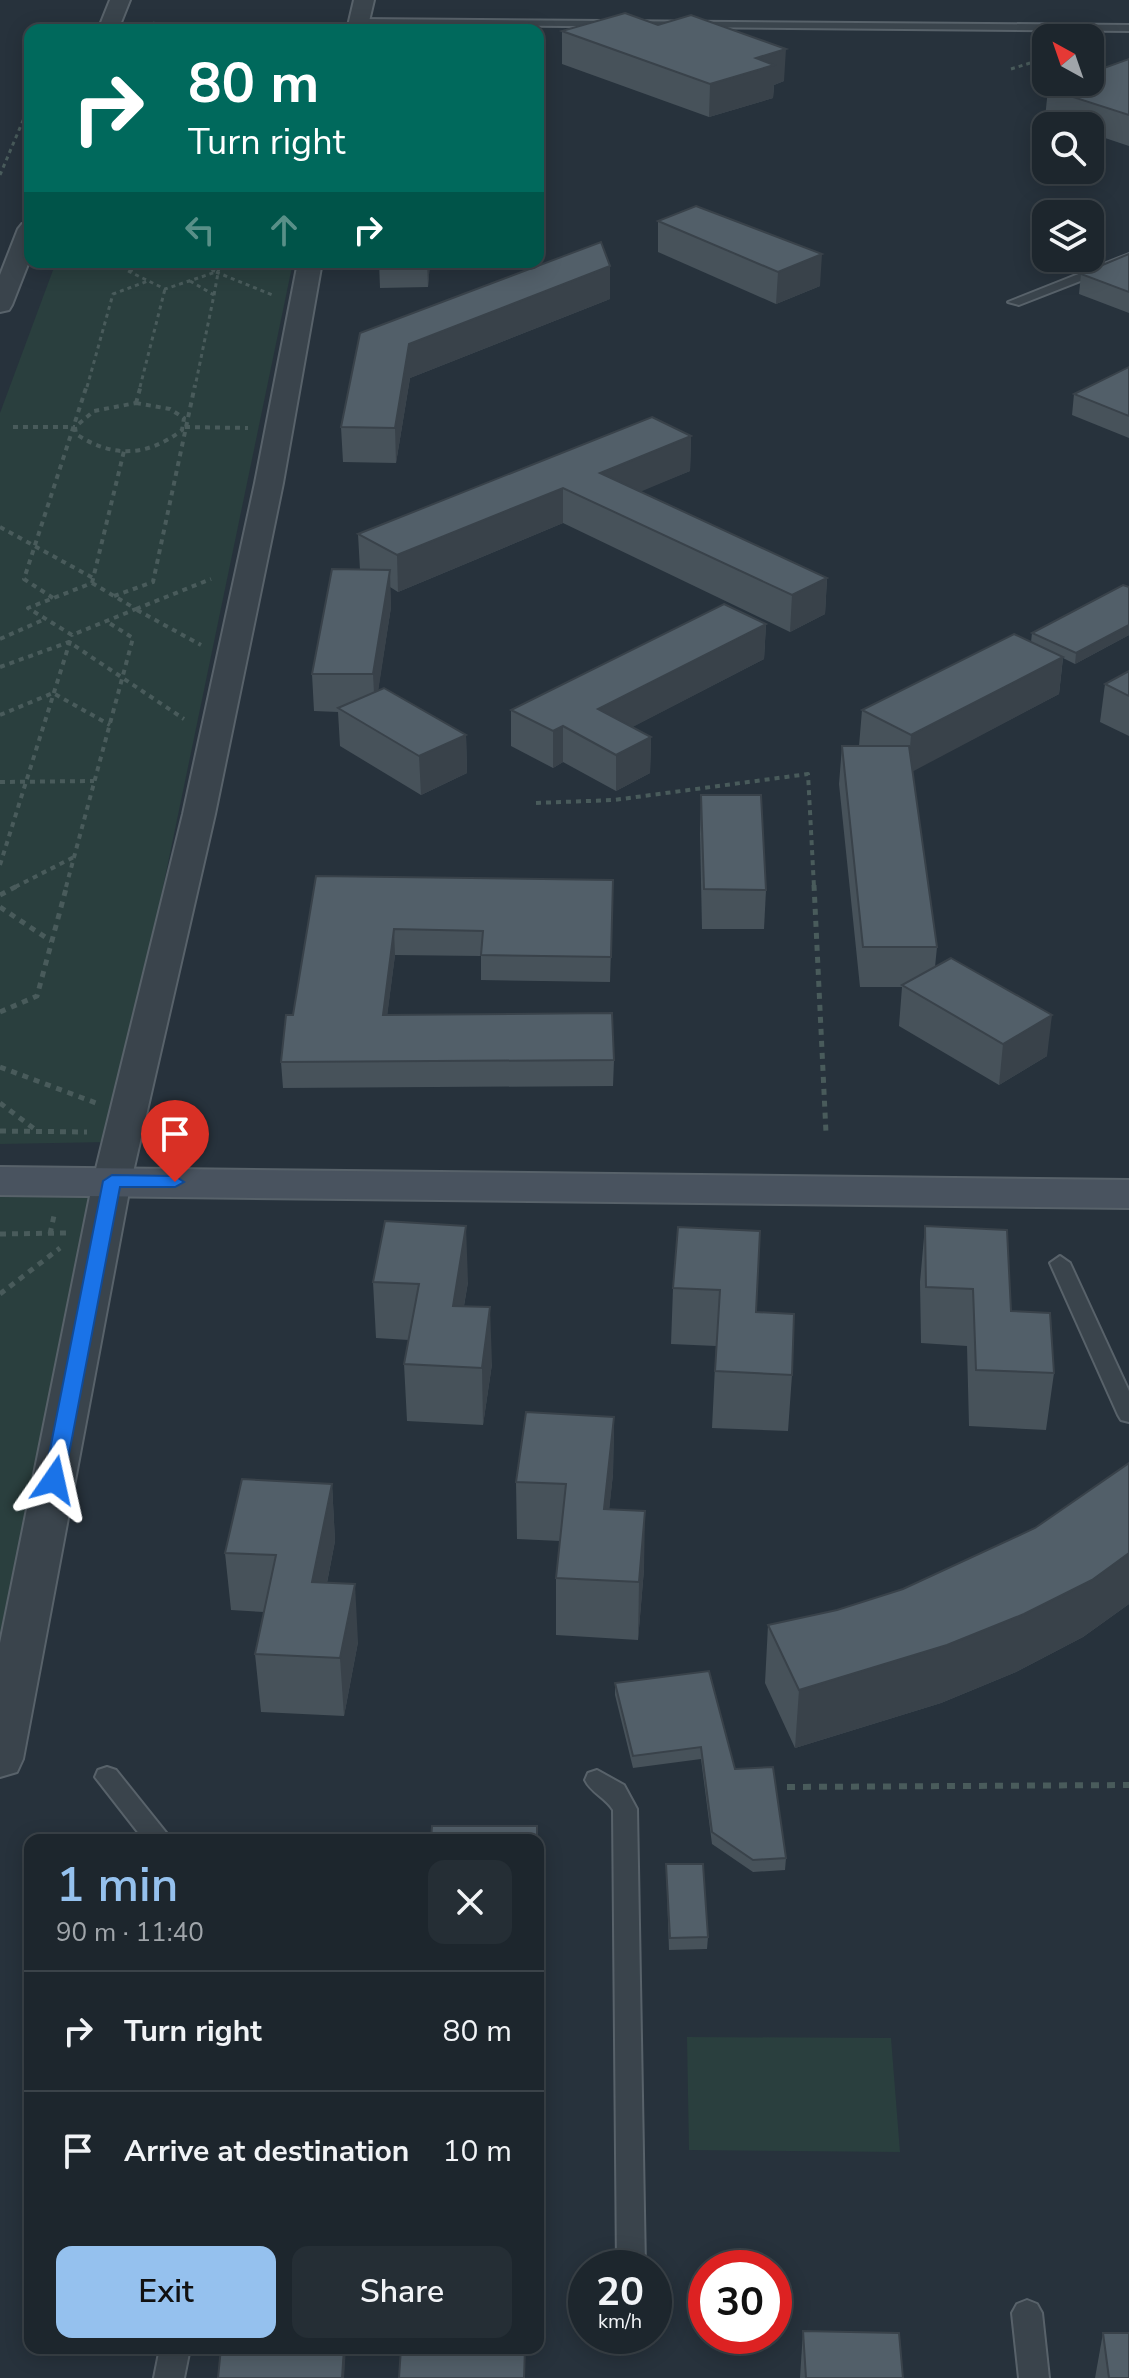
<!DOCTYPE html>
<html lang="en">
<head>
<meta charset="utf-8">
<style>
  :root { --surface:#1d262d; --page:#252e35; --text:#f1f3f6; --muted:#a0a5aa; --line:#3b4349; --accent:#95c1ee }
  body { margin:0; font-family:"Nunito Sans",sans-serif; background:var(--page); color:var(--text); height:100vh; display:flex; flex-direction:column; font-size:30px; white-space:nowrap }
  * { box-sizing:border-box; margin:0 }
  p { font-size:26px; color:var(--muted) }
  .icon { flex:none; width:44px; height:44px; fill:none; stroke:currentColor; stroke-width:2; stroke-linecap:round; stroke-linejoin:round }
  .map { position:relative; flex:1; overflow:hidden }
  .sheet { position:absolute; left:24px; top:1834px; width:520px; height:520px; display:flex; flex-direction:column; background:var(--surface); border-radius:16px; box-shadow:0 4px 20px #0003,0 0 0 2px var(--line) }
  .sheet>* { flex:none }
  .top-card { position:absolute; left:24px; top:24px; width:520px; height:244px; border-radius:16px; box-shadow:0 4px 20px #0003,0 0 0 2px var(--line); background:#00695c; color:#fff; overflow:hidden }
  .needle { width:52px; rotate:320deg }
  .buttons { position:absolute; left:1032px; top:24px; display:grid; gap:16px }
  .buttons a { display:grid; place-items:center; width:72px; height:72px; border-radius:16px; background:var(--surface); box-shadow:0 4px 20px #0003,0 0 0 2px var(--line); font-size:40px }
  .speed { position:absolute; left:568px; top:2250px; display:flex; gap:16px; font-size:40px; font-weight:700; text-align:center }
  .speed>* { display:grid; place-content:center; width:104px; height:104px; border-radius:50%; background:var(--surface); box-shadow:0 4px 20px #0003,0 0 0 2px var(--line); line-height:1 }
  .speed small { font-size:20px; font-weight:400 }
  .speed .limit { border:12px solid #d22; background:#fff; color:#111 }
  .pin { position:absolute; display:grid; place-items:center; width:68px; height:68px; color:#fff; margin:-82px -34px; border-radius:50% 50% 50% 0; rotate:-45deg; box-shadow:0 0 8px #0007 }
  .pin .icon { rotate:45deg }
  .me { position:absolute; width:88px; margin:-44px; rotate:11deg; stroke-linejoin:round; filter:drop-shadow(0 0 6px #0008) }
  .turn { display:flex; align-items:center; gap:28px; height:168px; padding:0 32px; font-size:36px }
  .turn .icon { width:104px; height:104px; stroke-width:2.5 }
  .turn b { display:block; font-size:56px; line-height:68px }
  .lanes { display:flex; align-items:center; height:76px; padding:0 32px; background:#0003; justify-content:center; gap:40px; direction:ltr }
  .lanes .off { opacity:.35 }
  .round { display:grid; place-items:center; flex:none; width:84px; height:84px; border-radius:16px; background:var(--page) }
  .headline { display:flex; align-items:center; justify-content:space-between; height:136px; padding:0 32px }
  h1 { font-size:48px; font-weight:600; line-height:60px; color:var(--accent) }
  .primary-button { display:flex; gap:16px; margin-top:auto; padding:16px 32px }
  .primary-button a { flex:1; height:92px; border-radius:16px; background:var(--accent); color:#111; font-size:32px; font-weight:600; line-height:92px; text-align:center }
  .primary-button a+a { background:var(--page); color:var(--text) }
  ul { padding:0; list-style:none }
  li { display:flex; align-items:center; gap:24px; height:120px; padding:0 32px; border-top:2px solid var(--line) }
  li div { flex:1 }
  li b { display:block; font-size:30px }
  li em { font-style:normal }
  .map>svg:first-child { display:block }
</style>
</head>
<body>
<div class="map">
<svg width="1129" height="2378" viewBox="0 0 1129 2378">
  <rect width="100%" height="100%" fill="#27323c"/>
  <g fill="#2a3f3e">
    <path d="M 56,262 L 293,262 L 110,1142 L 0,1144 L 0,413 Z"/>
    <path d="M 0,1181 L 112,1181 L 0,1759 Z"/>
    <path d="M 687,2037 L 891,2038 L 900,2152 L 689,2150 Z"/>
  </g>
  <g fill="none" stroke-linecap="round" stroke-linejoin="round">
    <g stroke="#58626a" stroke-width="4">
      <g id="lane">
        <path d="M 359,19 L 1129,25 L 1129,31 L 355,24 L 354,22 Z"/>
        <path d="M 1129,254 L 1129,262 L 1019,305 L 1008,302 Z"/>
        <path d="M 1060,1256 L 1070,1263 L 1129,1391 L 1129,1422 L 1121,1420 L 1118,1415 L 1050,1263 Z"/>
        <path d="M 107,1767 L 116,1770 L 172,1840 L 144,1840 L 95,1777 L 98,1770 Z"/>
        <path d="M 597,1770 L 624,1785 L 637,1809 L 645,2268 L 617,2268 L 613,1810 C 605,1797 591,1793 585,1780 L 588,1773 Z"/>
        <path d="M 1027,2300 L 1037,2304 L 1042,2313 L 1049,2378 L 1019,2378 L 1012,2313 L 1017,2304 Z"/>
        <path d="M 160,2348 L 190,2348 L 184,2378 L 154,2378 Z"/>
      </g>
    </g>
    <g stroke="#58626a" stroke-width="4">
      <g id="street">
        <path d="M 110,0 L 130,0 L 118,30 L 98,30 Z"/>
        <path d="M 354,0 L 374,0 L 367,30 L 347,30 Z"/>
        <path d="M 30,222 L 30,259 L 12,305 L 9,310 L 0,312 L 0,275 L 18,229 L 22,224 Z"/>
        <path d="M 298,262 L 322,262 L 283,483 L 215,814 L 131,1181 L 23,1759 L 17,1772 L 0,1777 L 0,1643 L 93,1181 L 183,814 L 255,483 Z"/>
      </g>
    </g>
    <g stroke="#58626a" stroke-width="4">
      <path id="secondary" d="M 0,1167 L 1129,1180 L 1129,1208 L 0,1195 Z"/>
    </g>
    <g stroke="#495b5b" stroke-width="3" stroke-dasharray="4 4" stroke-linecap="butt">
      <path d="M 153,23 L 171,30"/>
      <path d="M 245,30 L 247,23"/>
      <path d="M 318,30 L 332,26"/>
      <path d="M 1011,69 L 1046,58"/>
      <path d="M 0,175 L 30,104"/>
      <path d="M 128,271 L 165,289 L 216,272 L 196,262"/>
      <path d="M 129,271 L 156,262"/>
      <path d="M 216,272 L 275,296"/>
      <path d="M 190,281 L 214,295 L 195,387"/>
      <path d="M 214,295 L 220,262"/>
      <path d="M 87,387 L 113,294 L 148,281"/>
      <path d="M 140,387 L 165,289"/>
    </g>
    <g stroke="#495b5b" stroke-width="4" stroke-dasharray="5 5" stroke-linecap="butt">
      <path d="M 136,403 L 170,409 L 184,418 L 182,430 C 147,457 112,458 76,434 L 75,427 L 94,411 Z"/>
      <path d="M 136,403 L 141,385"/>
      <path d="M 13,427 L 75,427"/>
      <path d="M 185,427 L 248,428"/>
      <path d="M 0,527 L 93,578"/>
      <path d="M 92,583 L 136,609 L 72,635 L 28,608 Z"/>
      <path d="M 92,583 L 124,451"/>
      <path d="M 114,596 L 153,582 L 195,385"/>
      <path d="M 53,598 L 24,579 L 87,385"/>
      <path d="M 136,609 L 211,579"/>
      <path d="M 137,610 L 201,645"/>
      <path d="M 0,639 L 45,619"/>
      <path d="M 0,667 L 69,642 L 184,719"/>
      <path d="M 0,715 L 53,693 L 110,725"/>
      <path d="M 0,782 L 94,781"/>
      <path d="M 536,803 L 614,800 L 808,774 L 814,887"/>
      <path d="M 0,865 L 72,635"/>
      <path d="M 15,887 L 74,857"/>
      <path d="M 66,887 L 133,638 L 106,621"/>
    </g>
    <g stroke="#495b5b" stroke-width="5" stroke-dasharray="6 6" stroke-linecap="butt">
      <path d="M 814,885 L 826,1133"/>
      <path d="M 0,895 L 19,885"/>
      <path d="M 0,907 L 51,941"/>
      <path d="M 0,1012 L 37,996 L 67,885"/>
      <path d="M 0,1067 L 96,1103"/>
      <path d="M 0,1103 L 37,1131"/>
      <path d="M 0,1131 L 87,1132"/>
      <path d="M 0,1234 L 67,1233"/>
      <path d="M 50,1234 L 55,1211"/>
      <path d="M 0,1294 L 60,1248"/>
    </g>
    <path stroke="#495b5b" stroke-width="6" stroke-dasharray="8 8" stroke-linecap="butt" d="M 787,1787 L 1129,1785"/>
    <use href="#lane" fill="#3a444c" fill-rule="evenodd"/>
    <use href="#street" fill="#3a444c" fill-rule="evenodd"/>
    <use href="#secondary" fill="#49535f" fill-rule="evenodd"/>
  </g>
  <g fill="#47525a">
    <path d="M 562,31 L 784,81 L 774,85 L 773,98 L 709,117 L 562,64 Z"/>
    <path d="M 1129,59 L 1129,146 L 1090,133 L 1090,126 L 1068,126 L 1045,118 L 1048,89 Z"/>
    <path d="M 658,221 L 820,286 L 776,304 L 658,252 Z"/>
    <path d="M 1129,254 L 1129,313 L 1079,294 L 1081,274 Z"/>
    <path d="M 379,262 L 430,262 L 428,287 L 380,288 Z"/>
    <path d="M 610,299 L 410,378 L 396,463 L 343,462 L 341,427 L 360,333 Z"/>
    <path d="M 1129,367 L 1129,438 L 1072,415 L 1074,394 Z"/>
    <path d="M 691,436 L 690,471 L 640,491 L 827,578 L 825,614 L 790,632 L 563,523 L 398,592 L 390,587 L 391,607 L 378,690 L 466,735 L 467,773 L 421,795 L 340,746 L 338,712 L 314,711 L 312,674 L 360,570 L 358,534 Z"/>
    <path d="M 1129,587 L 1129,635 L 1075,664 L 1063,658 L 1059,694 L 912,771 L 937,947 L 935,967 L 1047,1056 L 999,1085 L 899,1026 L 902,987 L 860,987 L 839,784 L 842,746 L 859,746 L 862,710 L 1031,642 L 1032,633 Z"/>
    <path d="M 766,624 L 764,659 L 632,727 L 651,737 L 650,773 L 616,791 L 563,762 L 553,768 L 511,746 L 511,710 Z"/>
    <path d="M 1129,671 L 1129,736 L 1100,722 L 1105,684 Z"/>
    <path d="M 701,795 L 766,890 L 764,929 L 702,929 L 700,834 Z"/>
    <path d="M 316,876 L 613,880 L 610,982 L 481,980 L 481,956 L 395,955 L 387,1015 L 614,1060 L 613,1086 L 283,1088 L 281,1062 L 293,1015 Z"/>
    <path d="M 925,1226 L 1011,1311 L 1054,1373 L 1046,1430 L 969,1426 L 967,1346 L 921,1343 L 920,1282 Z"/>
    <path d="M 678,1227 L 756,1312 L 792,1375 L 788,1431 L 712,1428 L 716,1346 L 671,1344 L 673,1288 Z"/>
    <path d="M 373,1282 L 468,1282 L 464,1306 L 492,1364 L 483,1425 L 407,1421 L 404,1364 L 409,1340 L 376,1338 Z"/>
    <path d="M 614,1417 L 613,1474 L 609,1509 L 644,1569 L 638,1640 L 556,1635 L 556,1578 L 560,1541 L 517,1539 L 516,1482 Z"/>
    <path d="M 1129,1463 L 1129,1604 L 1083,1637 L 1016,1672 L 941,1703 L 795,1748 L 765,1683 L 768,1625 L 837,1610 L 903,1589 L 1035,1528 Z"/>
    <path d="M 332,1484 L 335,1541 L 327,1583 L 358,1642 L 344,1716 L 261,1712 L 255,1654 L 264,1612 L 231,1610 L 225,1553 Z"/>
    <path d="M 615,1683 L 735,1769 L 786,1858 L 785,1870 L 753,1872 L 712,1844 L 701,1759 L 633,1768 L 615,1695 Z"/>
    <path d="M 666,1864 L 708,1937 L 707,1949 L 669,1950 Z"/>
    <path d="M 803,2331 L 903,2378 L 800,2378 Z"/>
    <path d="M 1103,2333 L 1129,2378 L 1095,2378 Z"/>
  </g>
  <g fill="#39424a">
    <path d="M 786,49 L 784,81 L 774,85 L 773,98 L 709,117 L 710,84 L 756,58 Z"/>
    <path d="M 822,254 L 820,286 L 776,304 L 778,272 Z"/>
    <path d="M 427,262 L 430,262 L 428,287 Z"/>
    <path d="M 610,266 L 610,299 L 410,378 L 396,463 L 395,428 L 409,344 Z"/>
    <path d="M 691,436 L 690,471 L 604,507 L 600,473 Z"/>
    <path d="M 563,488 L 563,523 L 398,592 L 397,555 Z"/>
    <path d="M 390,570 L 391,607 L 375,712 L 373,674 Z"/>
    <path d="M 827,578 L 825,614 L 790,632 L 792,595 Z"/>
    <path d="M 766,624 L 764,659 L 598,745 L 598,709 Z"/>
    <path d="M 1129,625 L 1129,635 L 1075,664 L 1076,653 Z"/>
    <path d="M 1063,657 L 1059,694 L 908,774 L 911,735 Z"/>
    <path d="M 563,726 L 563,762 L 553,768 L 553,731 Z"/>
    <path d="M 466,735 L 467,773 L 421,795 L 419,756 Z"/>
    <path d="M 651,737 L 650,773 L 616,791 L 616,755 Z"/>
    <path d="M 394,929 L 395,955 L 384,1041 L 383,1015 Z"/>
    <path d="M 1052,1015 L 1047,1056 L 999,1085 L 1003,1044 Z"/>
    <path d="M 466,1226 L 468,1282 L 454,1362 L 453,1306 Z"/>
    <path d="M 490,1307 L 492,1364 L 483,1425 L 482,1368 Z"/>
    <path d="M 614,1417 L 613,1474 L 603,1567 L 604,1509 Z"/>
    <path d="M 332,1484 L 335,1541 L 316,1639 L 312,1582 Z"/>
    <path d="M 645,1511 L 644,1569 L 638,1640 L 639,1582 Z"/>
    <path d="M 1129,1553 L 1129,1604 L 1083,1637 L 1016,1672 L 941,1703 L 795,1748 L 799,1690 Z"/>
    <path d="M 355,1584 L 358,1642 L 344,1716 L 340,1658 Z"/>
    <path d="M 344,2348 L 346,2348 L 344,2378 L 342,2378 Z"/>
  </g>
  <g fill="#525f69" stroke="#39424a" stroke-width="2">
    <path d="M 625,13 L 658,25 L 691,15 L 786,49 L 756,58 L 774,65 L 710,84 L 562,31 Z"/>
    <path d="M 1129,59 L 1129,115 L 1048,89 L 1067,82 L 1090,82 L 1090,73 Z"/>
    <path d="M 696,206 L 822,254 L 778,272 L 658,221 Z"/>
    <path d="M 601,242 L 610,266 L 409,344 L 395,428 L 341,427 L 360,333 Z"/>
    <path d="M 1129,254 L 1129,292 L 1081,274 Z"/>
    <path d="M 1129,367 L 1129,416 L 1074,394 Z"/>
    <path d="M 652,417 L 691,436 L 600,473 L 827,578 L 792,595 L 563,488 L 397,555 L 358,534 Z"/>
    <path d="M 332,569 L 390,570 L 373,674 L 312,674 Z"/>
    <path d="M 1123,585 L 1129,587 L 1129,625 L 1076,653 L 1032,633 Z"/>
    <path d="M 724,604 L 766,624 L 598,709 L 651,737 L 616,755 L 563,726 L 553,731 L 511,710 Z"/>
    <path d="M 1014,634 L 1063,657 L 911,735 L 862,710 Z"/>
    <path d="M 1129,671 L 1129,696 L 1105,684 Z"/>
    <path d="M 384,688 L 466,735 L 419,756 L 338,708 Z"/>
    <path d="M 842,746 L 909,746 L 937,947 L 863,947 Z"/>
    <path d="M 701,795 L 761,795 L 766,890 L 704,889 Z"/>
    <path d="M 316,876 L 613,880 L 611,957 L 481,955 L 483,931 L 394,929 L 383,1015 L 612,1013 L 614,1060 L 281,1062 L 286,1015 L 293,1015 Z"/>
    <path d="M 951,958 L 1052,1015 L 1003,1044 L 902,985 Z"/>
    <path d="M 385,1221 L 466,1226 L 453,1306 L 490,1307 L 482,1368 L 404,1364 L 419,1284 L 373,1282 Z"/>
    <path d="M 925,1226 L 1007,1230 L 1011,1311 L 1050,1313 L 1054,1373 L 976,1370 L 973,1289 L 926,1287 Z"/>
    <path d="M 678,1227 L 760,1231 L 756,1312 L 794,1314 L 792,1375 L 715,1371 L 720,1290 L 673,1288 Z"/>
    <path d="M 526,1412 L 614,1417 L 604,1509 L 645,1511 L 639,1582 L 556,1578 L 566,1484 L 516,1482 Z"/>
    <path d="M 1129,1463 L 1129,1553 L 1092,1580 L 1024,1614 L 947,1645 L 799,1690 L 768,1625 L 837,1610 L 903,1589 L 1035,1528 Z"/>
    <path d="M 242,1479 L 332,1484 L 312,1582 L 355,1584 L 340,1658 L 255,1654 L 276,1555 L 225,1553 Z"/>
    <path d="M 709,1671 L 735,1769 L 773,1767 L 786,1858 L 753,1860 L 712,1832 L 701,1747 L 633,1756 L 615,1683 Z"/>
    <path d="M 432,1826 L 537,1826 L 537,1840 L 431,1840 Z"/>
    <path d="M 666,1864 L 703,1864 L 708,1937 L 670,1938 Z"/>
    <path d="M 803,2331 L 899,2333 L 903,2378 L 806,2378 Z"/>
    <path d="M 1103,2333 L 1129,2333 L 1129,2378 L 1109,2378 Z"/>
    <path d="M 221,2348 L 344,2348 L 342,2378 L 218,2378 Z"/>
    <path d="M 401,2348 L 525,2348 L 524,2378 L 399,2378 Z"/>
  </g>
  <path fill="#1a73e8" stroke="#114b97" stroke-width="2" d="M 112,1175 L 175,1176 L 184,1182 L 175,1187 L 120,1187 L 64,1480 L 61,1485 L 47,1485 L 44,1480 L 103,1181 Z"/>
</svg>
<div class="buttons">
<a><svg class="needle" viewBox="-14 -14 28 28"><path d="M0-13l5 13h-10z" fill="#e53935"/><path d="M0 13l5-13h-10z" fill="#a0a5aa"/></svg></a>
<a><svg class="icon" aria-label="search" viewBox="0 0 24 24"><circle cx="10" cy="10" r="6"/><path d="M15 15l6 6"/></svg></a>
<a><svg class="icon" aria-label="layers" viewBox="0 0 24 24"><path d="M12 4l9 5-9 5-9-5zM3 14l9 5 9-5"/></svg></a>
</div>
<div class="speed"><div>20<small>km/h</small></div><div class="limit">30</div></div>
<div class="pin" style="left:175px;top:1182px;background:#d93025"><svg class="icon" aria-label="arrive" viewBox="0 0 24 24"><path d="M6 21V4h12l-3 4 3 4H6"/></svg></div>
<svg class="me" style="left:54px;top:1480px" viewBox="-20 -20 40 40"><path d="M0-17L14 15 0 8-14 15z" fill="#1a73e8" stroke="#fff" stroke-width="4"/></svg>
<div class="top-card">
<div class="turn"><svg class="icon" aria-label="right" viewBox="0 0 24 24"><path d="M7 20v-9h11M14 6l5 5-5 5"/></svg><div><b>80 m</b>Turn right</div></div>
<div class="lanes"><svg class="icon off" aria-label="left" viewBox="0 0 24 24"><path d="M17 20v-9H6M10 6l-5 5 5 5"/></svg><svg class="icon off" aria-label="ahead" viewBox="0 0 24 24"><path d="M12 20V5M6 11l6-6 6 6"/></svg><svg class="icon" aria-label="right" viewBox="0 0 24 24"><path d="M7 20v-9h11M14 6l5 5-5 5"/></svg></div>
</div>
<section class="sheet">
<div class="headline"><div><h1>1 min</h1><p>90 m · 11:40</p></div><a class="round"><svg class="icon" aria-label="close" viewBox="0 0 24 24"><path d="M6 6l12 12M18 6L6 18"/></svg></a></div>
<ul>
<li><svg class="icon" aria-label="right" viewBox="0 0 24 24"><path d="M7 20v-9h11M14 6l5 5-5 5"/></svg><div><b>Turn right</b></div><em>80 m</em></li>
<li><svg class="icon" aria-label="arrive" viewBox="0 0 24 24"><path d="M6 21V4h12l-3 4 3 4H6"/></svg><div><b>Arrive at destination</b></div><em>10 m</em></li>
</ul>
<div class="primary-button"><a>Exit</a><a>Share</a></div>
</section>
</div>
</body>
</html>
